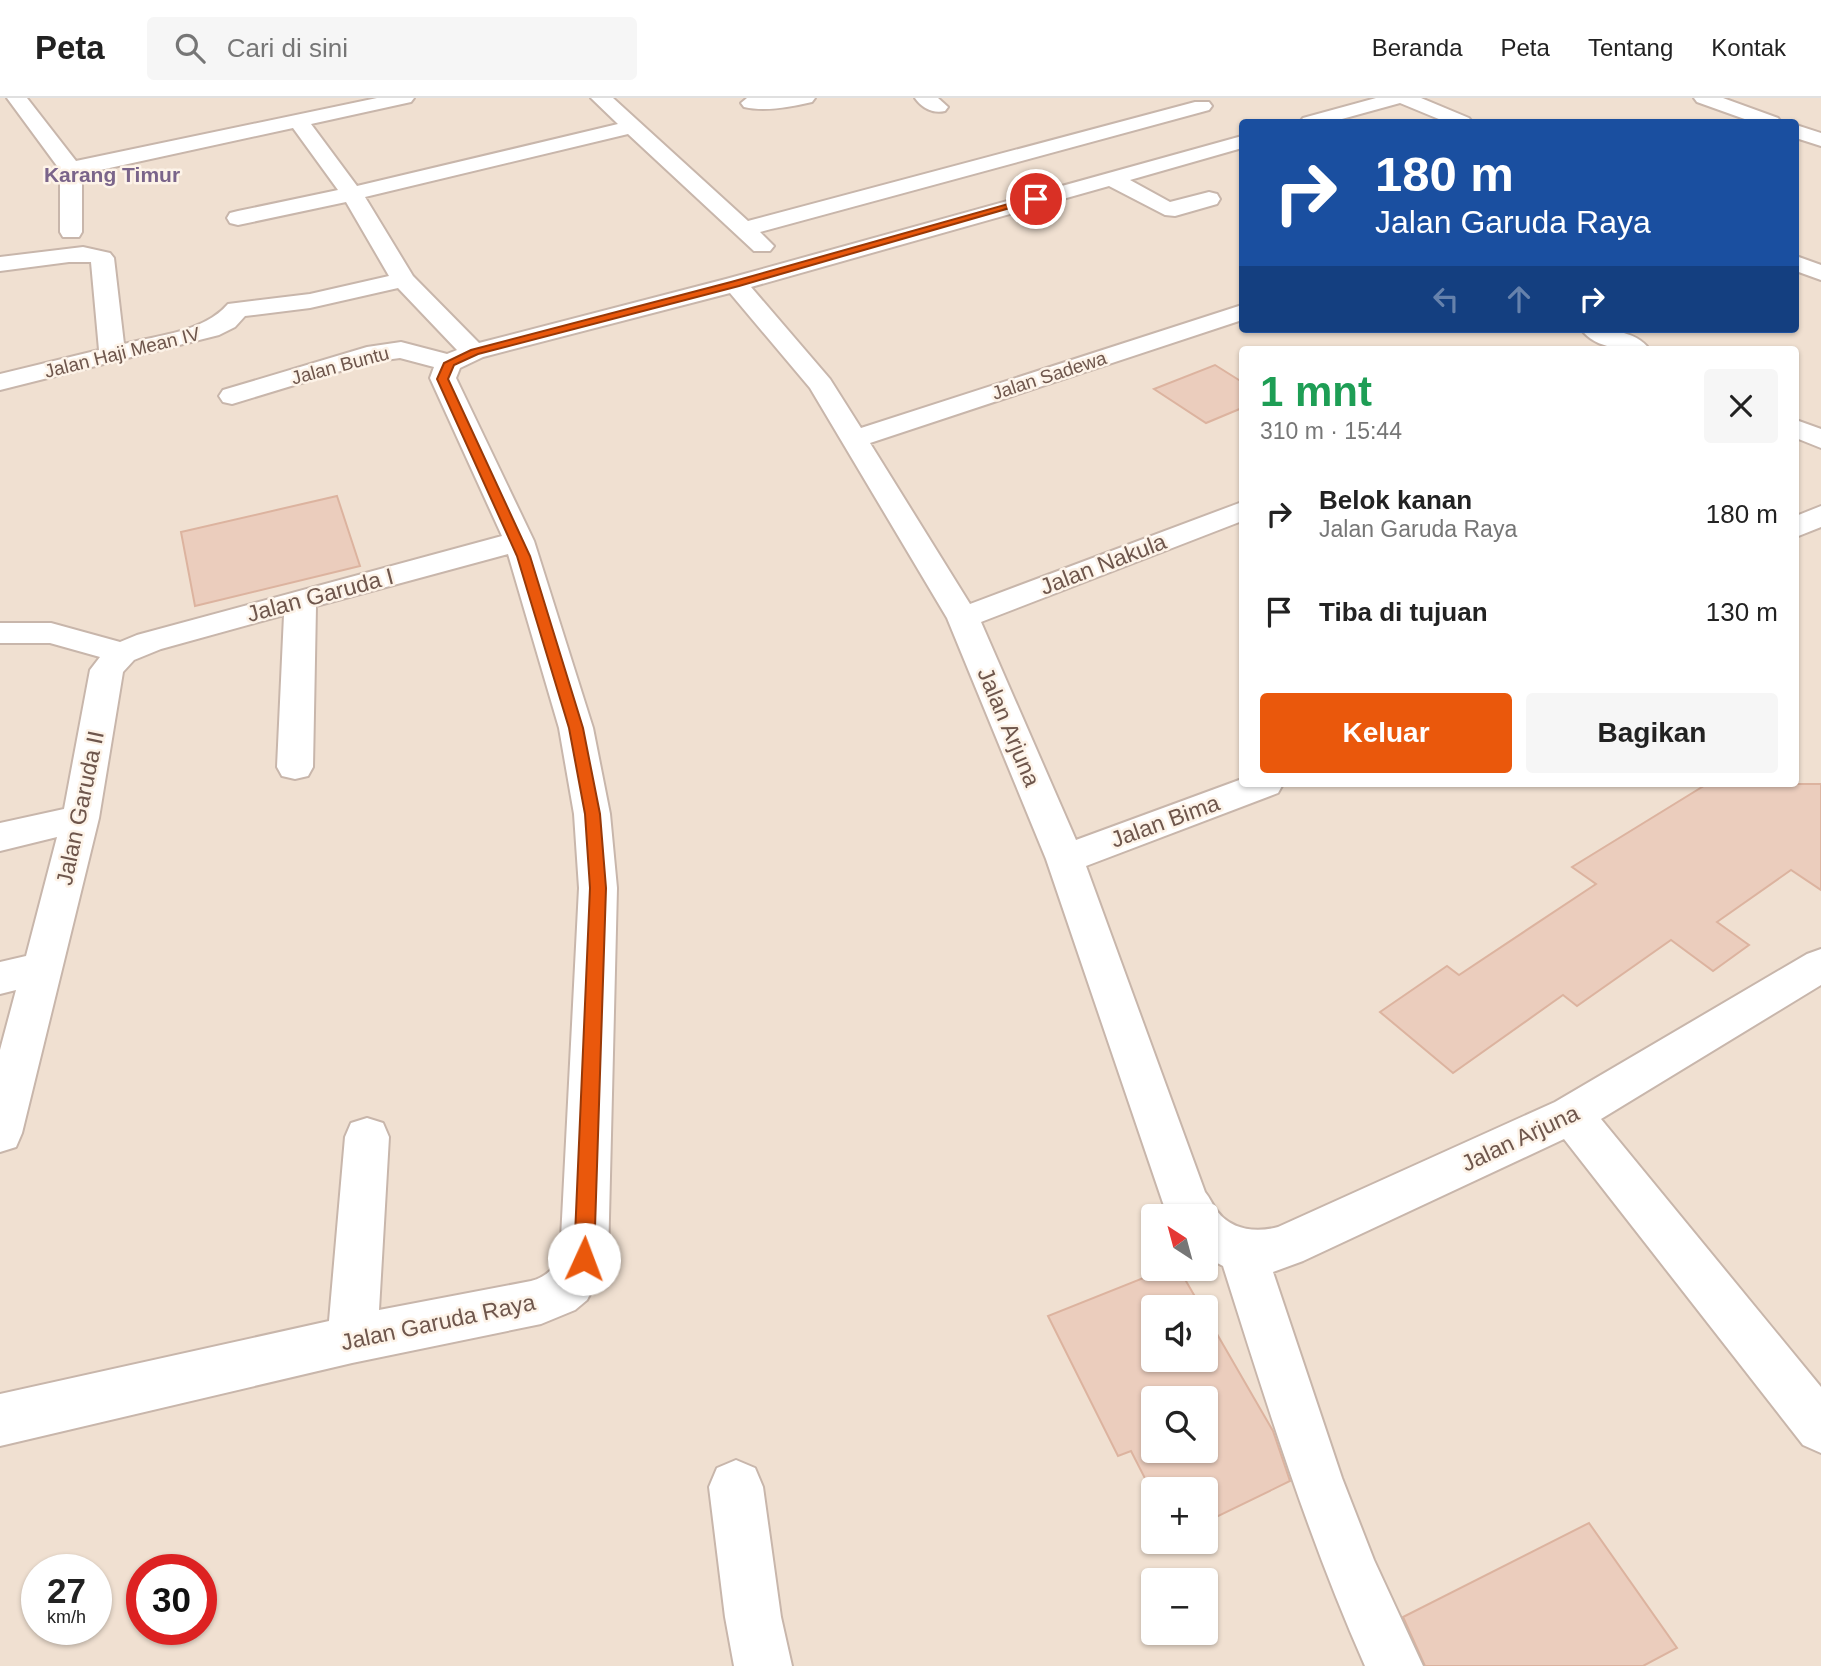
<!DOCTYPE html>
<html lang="id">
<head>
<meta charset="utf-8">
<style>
  :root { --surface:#fff; --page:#f6f6f6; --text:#222; --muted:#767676; --line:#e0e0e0; --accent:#ea580c }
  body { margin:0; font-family:Arial,sans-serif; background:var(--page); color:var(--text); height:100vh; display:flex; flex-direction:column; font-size:26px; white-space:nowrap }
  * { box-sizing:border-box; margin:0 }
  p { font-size:23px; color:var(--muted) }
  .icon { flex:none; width:38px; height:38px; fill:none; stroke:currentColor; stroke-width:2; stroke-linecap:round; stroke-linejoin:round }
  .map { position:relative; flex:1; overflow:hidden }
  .side { position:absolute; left:1239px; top:248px; width:560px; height:441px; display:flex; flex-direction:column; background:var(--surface); border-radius:7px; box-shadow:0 2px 5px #0004 }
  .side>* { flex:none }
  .guide { position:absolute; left:1239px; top:21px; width:560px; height:214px; border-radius:7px; box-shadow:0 2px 5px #0004; background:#1a4fa0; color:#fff; overflow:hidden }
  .needle { width:46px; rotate:324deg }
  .controls { position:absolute; left:1141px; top:1106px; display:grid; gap:14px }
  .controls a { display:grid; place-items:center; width:77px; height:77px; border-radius:7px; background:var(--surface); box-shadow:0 2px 5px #0004; font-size:35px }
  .speed { position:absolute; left:21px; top:1456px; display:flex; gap:14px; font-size:35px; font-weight:700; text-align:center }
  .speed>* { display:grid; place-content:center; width:91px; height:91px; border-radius:50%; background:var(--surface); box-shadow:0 2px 5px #0004; line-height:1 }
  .speed small { font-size:18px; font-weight:400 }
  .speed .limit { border:10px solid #d22; background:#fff; color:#111 }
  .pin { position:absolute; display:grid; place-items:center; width:60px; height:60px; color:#fff; margin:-30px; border:4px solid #fff; border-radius:50%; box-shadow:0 2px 7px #0007 }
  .me { position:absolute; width:77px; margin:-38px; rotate:2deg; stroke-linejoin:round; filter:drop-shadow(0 0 5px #0008) }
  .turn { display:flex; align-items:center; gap:24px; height:147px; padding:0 21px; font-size:32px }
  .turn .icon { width:91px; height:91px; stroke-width:2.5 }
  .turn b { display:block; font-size:49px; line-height:60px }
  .lanes { display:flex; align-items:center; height:66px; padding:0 21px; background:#0003; justify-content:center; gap:35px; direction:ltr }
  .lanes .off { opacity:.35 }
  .round { display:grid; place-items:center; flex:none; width:74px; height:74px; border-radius:7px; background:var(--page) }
  .head { display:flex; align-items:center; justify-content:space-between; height:119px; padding:0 21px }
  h1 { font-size:42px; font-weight:700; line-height:52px; color:#1e9e55 }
  .action { display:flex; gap:14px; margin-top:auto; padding:14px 21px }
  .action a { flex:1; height:80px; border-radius:7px; background:var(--accent); color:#fff; font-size:28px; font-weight:700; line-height:80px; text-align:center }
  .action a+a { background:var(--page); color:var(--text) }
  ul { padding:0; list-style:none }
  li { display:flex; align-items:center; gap:21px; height:98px; padding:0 21px }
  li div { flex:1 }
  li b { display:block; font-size:26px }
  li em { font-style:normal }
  header { display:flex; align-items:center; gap:42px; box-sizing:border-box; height:98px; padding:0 35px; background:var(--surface); border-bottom:2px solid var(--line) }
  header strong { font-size:33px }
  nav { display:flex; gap:38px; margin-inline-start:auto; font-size:24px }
  .search { width:490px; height:63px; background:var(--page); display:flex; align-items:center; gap:18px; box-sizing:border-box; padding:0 24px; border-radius:7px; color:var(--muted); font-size:26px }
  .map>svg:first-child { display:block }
</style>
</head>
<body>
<header>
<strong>Peta</strong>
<div class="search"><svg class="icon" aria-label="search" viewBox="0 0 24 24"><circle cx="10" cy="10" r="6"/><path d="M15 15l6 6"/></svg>Cari di sini</div>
<nav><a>Beranda</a><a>Peta</a><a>Tentang</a><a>Kontak</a></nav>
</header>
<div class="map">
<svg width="1821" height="1568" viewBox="0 0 1821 1568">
  <rect width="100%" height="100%" fill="#f9efe2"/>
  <path fill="#f0e0d1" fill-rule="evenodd" d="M 0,0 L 1821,0 L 1821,1568 L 0,1568 ZM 1242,24 L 1796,24 L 1796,231 L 1242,231 ZM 1242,252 L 1796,252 L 1796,686 L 1242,686 ZM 1153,1118 L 1206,1118 L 1206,1171 L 1153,1171 ZM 1153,1209 L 1206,1209 L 1206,1262 L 1153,1262 ZM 1153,1300 L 1206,1300 L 1206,1353 L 1153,1353 ZM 1153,1391 L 1206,1391 L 1206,1444 L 1153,1444 ZM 37,1472 L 96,1472 L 96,1531 L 37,1531 ZM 142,1472 L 201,1472 L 201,1531 L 142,1531 ZM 1153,1482 L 1206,1482 L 1206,1535 L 1153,1535 Z"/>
  <g fill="#ebcdbd" stroke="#dcb39f" stroke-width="2" fill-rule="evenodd">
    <path d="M 1215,267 L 1242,284 L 1242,310 L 1206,325 L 1154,291 Z"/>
    <path d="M 337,398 L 360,468 L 195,508 L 181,434 Z"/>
    <path d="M 1707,686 L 1821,686 L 1821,792 L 1791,772 L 1717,824 L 1749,847 L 1713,873 L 1671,842 L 1577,908 L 1563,897 L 1453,975 L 1380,914 L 1447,868 L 1459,877 L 1596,786 L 1572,769 Z"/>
    <path d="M 1166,1171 L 1179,1171 L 1201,1209 L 1153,1209 L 1153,1262 L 1206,1262 L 1206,1217 L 1273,1333 L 1290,1383 L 1206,1424 L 1206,1391 L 1153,1391 L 1153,1396 L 1131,1353 L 1118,1358 L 1048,1218 ZM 1153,1300 L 1206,1300 L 1206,1353 L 1153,1353 Z"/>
    <path d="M 1589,1425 L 1677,1550 L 1643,1568 L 1425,1568 L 1403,1519 Z"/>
  </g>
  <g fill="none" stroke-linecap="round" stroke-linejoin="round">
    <g stroke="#c8b6ab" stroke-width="4">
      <g id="street">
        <path d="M 7,0 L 27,0 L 76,63 L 377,0 L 414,0 L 411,4 L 311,26 L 357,88 L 618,26 L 591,0 L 613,0 L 748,123 L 1195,4 L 1209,4 L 1212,8 L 1209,12 L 760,134 L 774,148 L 770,153 L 754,153 L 628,36 L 365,99 L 413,178 L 479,245 L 726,181 L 1242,38 L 1242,50 L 1130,82 L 1170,104 L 1209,94 L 1217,96 L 1220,101 L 1217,106 L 1175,118 L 1165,117 L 1109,88 L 751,189 L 830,281 L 861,330 L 1242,207 L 1242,222 L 870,345 L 970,506 L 1242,404 L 1242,423 L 981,524 L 1076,742 L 1242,681 L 1242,686 L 1283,686 L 1278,695 L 1086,768 L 1205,1094 C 1210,1100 1212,1106 1217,1113 C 1231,1132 1256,1135 1278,1129 L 1555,1004 L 1807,856 L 1821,851 L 1821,887 L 1601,1021 L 1821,1289 L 1821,1355 L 1803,1347 L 1564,1041 L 1303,1163 L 1273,1174 L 1342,1380 L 1374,1462 L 1423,1568 L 1365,1568 C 1307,1437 1266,1304 1223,1168 L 1206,1159 L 1206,1118 L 1169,1118 L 1163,1105 L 1046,761 L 947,520 L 810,290 L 730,195 L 483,259 L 460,270 L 456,280 L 534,443 L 593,630 L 610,716 L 617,790 L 608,1161 L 587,1202 L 575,1212 L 541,1226 L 352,1265 L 0,1348 L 0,1296 L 329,1223 L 345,1039 L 351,1025 L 367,1020 L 383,1025 L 389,1039 L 379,1212 L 531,1183 C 544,1180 553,1172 560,1160 L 579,790 L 574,716 L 559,630 L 508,456 L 316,508 L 313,669 L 308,678 L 295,681 L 282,678 L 277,669 L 284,517 L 161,551 L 134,562 L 123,574 L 99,720 L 22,1035 L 16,1049 L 0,1054 L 0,952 L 16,892 L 0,896 L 0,864 L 26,858 L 57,739 L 0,753 L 0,725 L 64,711 L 90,572 L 100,559 L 50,545 L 0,545 L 0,525 L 51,525 L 120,544 L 137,537 L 502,438 L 430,280 L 434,269 L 400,260 L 370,264 L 232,306 L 223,304 L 219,298 L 223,292 L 367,249 L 401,244 L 447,256 L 457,252 L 398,190 L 310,210 L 245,218 L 235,229 L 219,237 L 0,292 L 0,276 L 99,252 L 91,164 L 69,164 L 0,173 L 0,159 L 83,149 L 110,155 L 114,160 L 124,246 C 159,237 204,234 228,206 L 310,196 L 389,178 L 346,104 L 238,127 L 230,125 L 227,120 L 230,115 L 238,113 L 338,92 L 293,30 L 82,76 L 82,134 L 79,139 L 63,139 L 60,134 L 60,72 Z"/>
        <path d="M 747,0 L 815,0 L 812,4 C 791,9 765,14 744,9 L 741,5 Z"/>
        <path d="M 915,0 L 938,0 L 948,9 L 945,13 C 933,16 922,10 915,0 Z"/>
        <path d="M 1376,0 L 1421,0 L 1469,20 L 1472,24 L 1446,24 L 1400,5 L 1331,24 L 1300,24 L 1303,20 Z"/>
        <path d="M 1694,0 L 1723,0 L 1778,20 L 1781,24 L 1753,24 L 1697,4 Z"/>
        <path d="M 1796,27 L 1821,35 L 1821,48 L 1796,40 Z"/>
        <path d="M 1796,158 L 1821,167 L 1821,182 L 1796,173 Z"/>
        <path d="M 1581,231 C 1604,231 1635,231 1650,252 C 1627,252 1596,252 1581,231 Z"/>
        <path d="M 1796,322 L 1821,331 L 1821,350 L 1796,340 Z"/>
        <path d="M 1821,408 L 1821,429 L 1796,439 L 1796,418 Z"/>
        <path d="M 736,1362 L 755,1370 L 763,1389 L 781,1519 L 792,1568 L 734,1568 L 725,1519 L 709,1389 L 717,1370 Z"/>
      </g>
    </g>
    <use href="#street" fill="#fff" fill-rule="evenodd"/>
  </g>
  <path fill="#ea580c" stroke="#983908" stroke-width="2" d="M 1033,99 L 1041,101 L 739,188 L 478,256 L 454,267 L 448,281 L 530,458 L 583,630 L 600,716 L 606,790 L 594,1161 L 591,1168 L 584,1170 L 577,1168 L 574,1161 L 590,790 L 585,716 L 569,630 L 517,458 L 437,281 L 444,265 L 471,252 L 731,184 Z"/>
  <g text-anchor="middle" stroke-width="5" stroke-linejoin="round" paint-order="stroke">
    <g font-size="19" fill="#6e564c" stroke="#fdf3e8">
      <text transform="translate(122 254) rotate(-14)" y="7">Jalan Haji Mean IV</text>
      <text transform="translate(340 267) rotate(-15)" y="7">Jalan Buntu</text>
      <text transform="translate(1049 277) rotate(-18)" y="7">Jalan Sadewa</text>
    </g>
    <g font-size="21" font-weight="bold" fill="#7a648a" stroke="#fdf3e8">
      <text x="112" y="84">Karang Timur</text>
    </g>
    <g font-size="23" fill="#6e564c" stroke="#fdf3e8">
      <text transform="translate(1103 466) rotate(-21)" y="8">Jalan Nakula</text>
      <text transform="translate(320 497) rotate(-15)" y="8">Jalan Garuda I</text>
      <text transform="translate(1009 629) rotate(67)" y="8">Jalan Arjuna</text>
      <text transform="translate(80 710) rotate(-78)" y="8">Jalan Garuda II</text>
      <text transform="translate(1165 723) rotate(-20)" y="8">Jalan Bima</text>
      <text transform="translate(1520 1040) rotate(-25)" y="8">Jalan Arjuna</text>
      <text transform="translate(438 1224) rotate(-12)" y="8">Jalan Garuda Raya</text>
    </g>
  </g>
</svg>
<div class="controls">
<a><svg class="needle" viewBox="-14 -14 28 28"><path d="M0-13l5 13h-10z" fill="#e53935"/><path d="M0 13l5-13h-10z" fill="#767676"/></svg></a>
<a><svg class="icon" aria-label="sound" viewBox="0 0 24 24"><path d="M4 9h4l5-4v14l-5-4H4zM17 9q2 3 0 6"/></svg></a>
<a><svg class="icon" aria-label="search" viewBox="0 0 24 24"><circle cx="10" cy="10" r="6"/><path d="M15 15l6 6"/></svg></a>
<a>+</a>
<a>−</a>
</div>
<div class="speed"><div>27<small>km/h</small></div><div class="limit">30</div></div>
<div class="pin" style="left:1036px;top:101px;background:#d93025"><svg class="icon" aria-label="arrive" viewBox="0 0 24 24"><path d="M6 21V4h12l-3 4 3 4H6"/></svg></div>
<svg class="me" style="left:584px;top:1161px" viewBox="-20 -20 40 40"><circle r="19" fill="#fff"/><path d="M0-13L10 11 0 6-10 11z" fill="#ea580c"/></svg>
<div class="guide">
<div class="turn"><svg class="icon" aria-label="right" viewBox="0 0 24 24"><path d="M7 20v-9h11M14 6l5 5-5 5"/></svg><div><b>180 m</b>Jalan Garuda Raya</div></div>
<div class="lanes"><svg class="icon off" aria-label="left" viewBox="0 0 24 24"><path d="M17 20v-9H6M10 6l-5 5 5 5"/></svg><svg class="icon off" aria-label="ahead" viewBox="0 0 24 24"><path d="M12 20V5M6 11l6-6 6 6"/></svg><svg class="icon" aria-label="right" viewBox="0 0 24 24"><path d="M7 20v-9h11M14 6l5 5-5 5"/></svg></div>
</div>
<section class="side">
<div class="head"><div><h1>1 mnt</h1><p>310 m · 15:44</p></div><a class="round"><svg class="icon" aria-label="close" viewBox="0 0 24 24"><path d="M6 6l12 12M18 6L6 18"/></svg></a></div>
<ul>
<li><svg class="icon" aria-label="right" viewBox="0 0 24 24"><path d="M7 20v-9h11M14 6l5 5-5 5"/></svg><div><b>Belok kanan</b><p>Jalan Garuda Raya</p></div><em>180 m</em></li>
<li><svg class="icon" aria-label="arrive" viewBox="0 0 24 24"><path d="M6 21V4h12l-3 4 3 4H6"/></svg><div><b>Tiba di tujuan</b></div><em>130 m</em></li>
</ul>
<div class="action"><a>Keluar</a><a>Bagikan</a></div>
</section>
</div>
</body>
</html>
